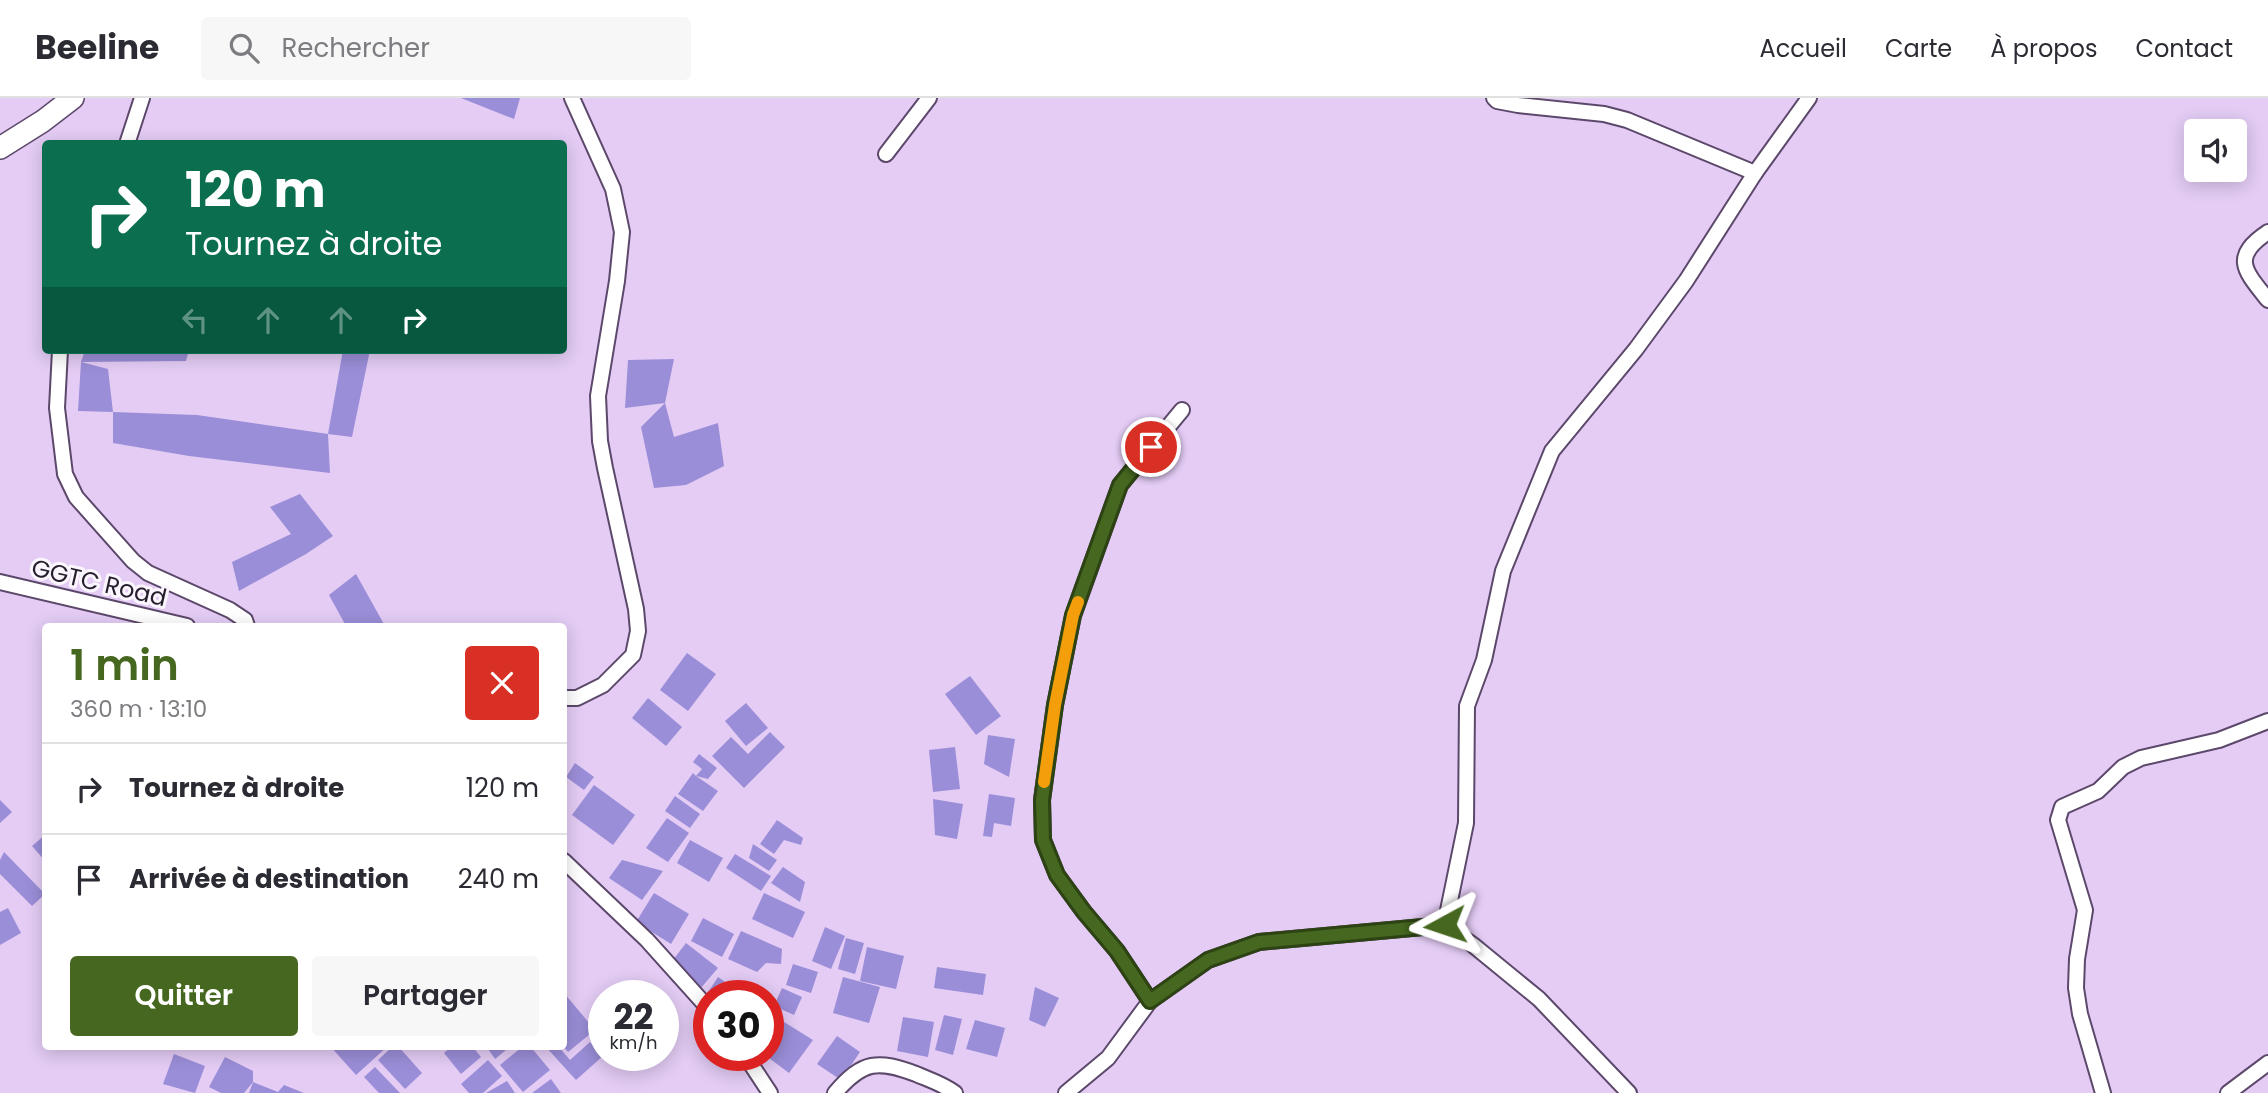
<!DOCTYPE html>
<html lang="fr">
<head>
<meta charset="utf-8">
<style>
  :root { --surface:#fff; --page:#f7f7f7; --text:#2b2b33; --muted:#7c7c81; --line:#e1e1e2; --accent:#45671f }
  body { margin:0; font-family:Poppins,sans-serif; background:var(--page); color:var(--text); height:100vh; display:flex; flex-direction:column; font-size:26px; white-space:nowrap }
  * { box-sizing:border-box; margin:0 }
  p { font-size:23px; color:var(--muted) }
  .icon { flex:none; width:38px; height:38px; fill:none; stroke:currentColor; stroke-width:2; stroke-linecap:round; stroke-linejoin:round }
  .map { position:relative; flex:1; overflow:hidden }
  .sheet { position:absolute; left:42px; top:525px; width:525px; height:427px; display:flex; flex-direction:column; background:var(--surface); border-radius:7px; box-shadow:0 4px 18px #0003 }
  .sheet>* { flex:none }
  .top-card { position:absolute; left:42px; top:42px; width:525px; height:214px; border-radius:7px; box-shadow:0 4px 18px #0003; background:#0b6e4f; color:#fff; overflow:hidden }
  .tools { position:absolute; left:2184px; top:21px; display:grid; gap:14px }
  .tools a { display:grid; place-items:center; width:63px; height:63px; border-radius:7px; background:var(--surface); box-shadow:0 4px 18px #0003; font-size:35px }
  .speed { position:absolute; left:588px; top:882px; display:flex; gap:14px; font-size:35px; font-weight:700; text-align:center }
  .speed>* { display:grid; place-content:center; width:91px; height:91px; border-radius:50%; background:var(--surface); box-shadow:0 4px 18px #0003; line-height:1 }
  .speed small { font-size:18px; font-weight:400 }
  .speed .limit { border:10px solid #d22; background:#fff; color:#111 }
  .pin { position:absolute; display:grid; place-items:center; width:60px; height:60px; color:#fff; margin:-30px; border:4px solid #fff; border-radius:50%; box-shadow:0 2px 7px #0007 }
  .me { position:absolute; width:77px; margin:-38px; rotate:265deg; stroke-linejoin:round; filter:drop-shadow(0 0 5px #0008) }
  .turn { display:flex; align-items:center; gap:24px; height:147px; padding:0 28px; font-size:32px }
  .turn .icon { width:91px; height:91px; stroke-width:2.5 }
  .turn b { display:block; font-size:49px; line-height:60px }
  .lanes { display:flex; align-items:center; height:66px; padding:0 28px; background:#0003; justify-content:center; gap:35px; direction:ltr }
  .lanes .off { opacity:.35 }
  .round { display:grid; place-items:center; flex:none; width:74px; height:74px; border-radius:7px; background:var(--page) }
  .summary { display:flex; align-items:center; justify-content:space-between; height:119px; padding:0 28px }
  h1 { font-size:42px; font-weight:600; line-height:52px; color:var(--accent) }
  .action { display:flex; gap:14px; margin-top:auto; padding:14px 28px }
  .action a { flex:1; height:80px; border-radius:7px; background:var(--accent); color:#fff; font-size:28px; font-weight:600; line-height:80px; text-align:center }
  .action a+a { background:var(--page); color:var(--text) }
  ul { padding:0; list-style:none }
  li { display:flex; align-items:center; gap:21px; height:91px; padding:0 28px; border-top:2px solid var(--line) }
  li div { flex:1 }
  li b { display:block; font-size:26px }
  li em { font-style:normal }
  header { display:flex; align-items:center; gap:42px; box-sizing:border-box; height:98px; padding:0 35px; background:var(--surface); border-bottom:2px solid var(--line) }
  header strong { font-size:33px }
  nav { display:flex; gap:38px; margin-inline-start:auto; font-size:24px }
  .search { width:490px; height:63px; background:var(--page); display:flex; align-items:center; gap:18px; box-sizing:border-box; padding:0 24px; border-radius:7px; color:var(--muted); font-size:26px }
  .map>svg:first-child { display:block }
</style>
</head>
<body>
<header>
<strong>Beeline</strong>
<div class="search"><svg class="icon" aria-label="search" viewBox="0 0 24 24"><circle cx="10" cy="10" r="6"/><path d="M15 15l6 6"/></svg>Rechercher</div>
<nav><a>Accueil</a><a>Carte</a><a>À propos</a><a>Contact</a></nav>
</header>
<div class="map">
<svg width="2268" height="995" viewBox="0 0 2268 995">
  <rect width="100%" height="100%" fill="#e4ccf5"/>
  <g fill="#9b8ed8">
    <path d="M 461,0 L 520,0 L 514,21 Z"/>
    <path d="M 85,252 L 189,252 L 186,263 L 81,264 Z"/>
    <path d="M 343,252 L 370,252 L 352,339 L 328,336 L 330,375 L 189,358 L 113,345 L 113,314 L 78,313 L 81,264 L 108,271 L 113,314 L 197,317 L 328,336 Z"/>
    <path d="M 674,261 L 665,305 L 674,339 L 718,325 L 724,368 L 686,387 L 654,390 L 641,329 L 665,305 L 625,310 L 628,262 Z"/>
    <path d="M 300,396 L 333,438 L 306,456 L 239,493 L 232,464 L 291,436 L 270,409 Z"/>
    <path d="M 356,476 L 385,528 L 346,528 L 329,497 Z"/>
    <path d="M 687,555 L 716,576 L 688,613 L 660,592 Z"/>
    <path d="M 970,578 L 1001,618 L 976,637 L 945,596 Z"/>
    <path d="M 648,600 L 682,629 L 666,648 L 632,620 Z"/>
    <path d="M 746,605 L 768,630 L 746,648 L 725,623 Z"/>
    <path d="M 770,634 L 785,649 L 744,690 L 712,658 L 731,639 L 748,656 Z"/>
    <path d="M 988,637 L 1015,641 L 1009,679 L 984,666 Z"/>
    <path d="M 955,649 L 960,691 L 933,694 L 929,652 Z"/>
    <path d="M 699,656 L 717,670 L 708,681 L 696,678 L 718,693 L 703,713 L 678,696 L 693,675 L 696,678 L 702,671 L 693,664 Z"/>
    <path d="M 575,665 L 594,679 L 584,692 L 566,679 Z"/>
    <path d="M 594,687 L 635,717 L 613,747 L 572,717 Z"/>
    <path d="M 989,696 L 1015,700 L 1011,728 L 994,725 L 992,739 L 983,738 Z"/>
    <path d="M 675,698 L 700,716 L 690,730 L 665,713 Z"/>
    <path d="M 933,701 L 963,706 L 957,741 L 935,737 Z"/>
    <path d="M 0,702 L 12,714 L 0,725 Z"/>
    <path d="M 667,720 L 689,735 L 668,764 L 646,750 Z"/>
    <path d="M 777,722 L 803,740 L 801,747 L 784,742 L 774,756 L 760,746 Z"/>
    <path d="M 46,736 L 46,764 L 32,748 Z"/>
    <path d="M 690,742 L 723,760 L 709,784 L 677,765 Z"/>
    <path d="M 753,746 L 777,762 L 769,773 L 749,760 Z"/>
    <path d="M 4,754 L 45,796 L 32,808 L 0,776 L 0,762 Z"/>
    <path d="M 735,756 L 771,778 L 761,793 L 726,770 Z"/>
    <path d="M 622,762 L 663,773 L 642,802 L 609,780 Z"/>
    <path d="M 783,769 L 805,784 L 800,804 L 771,785 Z"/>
    <path d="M 654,795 L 689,816 L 671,846 L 636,824 Z"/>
    <path d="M 764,795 L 805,814 L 793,840 L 752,821 Z"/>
    <path d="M 8,810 L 21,835 L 0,847 L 0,814 Z"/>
    <path d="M 703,820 L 734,836 L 722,859 L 691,843 Z"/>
    <path d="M 825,829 L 845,838 L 831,871 L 812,863 Z"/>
    <path d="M 741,833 L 782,851 L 781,866 L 766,865 L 757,874 L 728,861 Z"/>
    <path d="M 846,840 L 864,845 L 855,876 L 838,871 Z"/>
    <path d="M 686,845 L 718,870 L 700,891 L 673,862 Z"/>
    <path d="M 867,849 L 904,858 L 896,891 L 860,883 Z"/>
    <path d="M 793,866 L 818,874 L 811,895 L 786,887 Z"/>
    <path d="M 937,869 L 986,876 L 983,897 L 934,890 Z"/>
    <path d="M 718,879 L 745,898 L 709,898 L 709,906 L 703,902 Z"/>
    <path d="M 843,879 L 880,889 L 869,925 L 833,915 Z"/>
    <path d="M 1035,889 L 1059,900 L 1045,929 L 1029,922 Z"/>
    <path d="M 782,890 L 802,899 L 794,917 L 774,908 Z"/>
    <path d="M 564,895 L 595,932 L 568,954 L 564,949 Z"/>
    <path d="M 768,914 L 813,942 L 789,975 L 765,957 L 768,957 Z"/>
    <path d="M 944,917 L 962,921 L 953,957 L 935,952 Z"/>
    <path d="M 903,919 L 934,924 L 928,959 L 897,953 Z"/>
    <path d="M 975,922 L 1005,930 L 997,959 L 966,951 Z"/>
    <path d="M 837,938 L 860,954 L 841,982 L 817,966 Z"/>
    <path d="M 590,944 L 603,958 L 576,982 L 545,948 L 558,948 L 570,962 Z"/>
    <path d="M 330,948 L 388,948 L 356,977 Z"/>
    <path d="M 393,948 L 398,948 L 422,975 L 405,991 L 378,962 Z"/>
    <path d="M 452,948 L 472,948 L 481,959 L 461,976 L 444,955 Z"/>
    <path d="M 486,948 L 511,948 L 495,961 Z"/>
    <path d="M 523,948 L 530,948 L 550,972 L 523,994 L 500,967 Z"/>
    <path d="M 174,956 L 205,968 L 195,995 L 163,986 Z"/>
    <path d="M 225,959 L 253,973 L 253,984 L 244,995 L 221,995 L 209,989 Z"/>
    <path d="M 488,962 L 502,978 L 483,995 L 469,995 L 461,986 Z"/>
    <path d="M 375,969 L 400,995 L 379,995 L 364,979 Z"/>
    <path d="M 551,981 L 561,995 L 532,995 Z"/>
    <path d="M 507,983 L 515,995 L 486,995 Z"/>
    <path d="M 253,984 L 278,994 L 284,987 L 304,995 L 249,995 Z"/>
  </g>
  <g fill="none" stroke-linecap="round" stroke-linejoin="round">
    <g stroke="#5c486a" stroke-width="18">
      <g id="street">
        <path d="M 1494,0 L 1497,3 L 1518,7 L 1604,16 L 1627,22 L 1755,75"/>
        <path d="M 127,46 L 142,0"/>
        <path d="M 886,56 L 929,0"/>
        <path d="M 2268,134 C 2231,159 2244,172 2268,202"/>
        <path d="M 60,252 L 57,310 L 65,376 L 76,399 L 133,463 L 148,475 L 230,512 L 245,522 L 247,528"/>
        <path d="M 0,484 L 187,528"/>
        <path d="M 564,600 L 577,600 L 603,587 L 633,557 L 638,533 L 636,511 L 605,370 L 600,343 L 598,298 L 617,183 L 622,134 L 613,91 L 572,0"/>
        <path d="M 564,763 L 647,842 L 709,911"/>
        <path d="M 1445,827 L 1466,725 L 1467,608 L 1484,562 L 1503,473 L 1552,353 L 1636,251 L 1686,183 L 1755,75 L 1809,0"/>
        <path d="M 1150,903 L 1117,853 L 1084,814 L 1057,777 L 1043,742 L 1042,702 L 1055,607 L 1073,518 L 1120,387 L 1182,312"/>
        <path d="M 745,957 L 770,995"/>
        <path d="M 835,995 C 863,962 878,962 916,976 C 930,982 943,986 955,995"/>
        <path d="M 1066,995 L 1108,960 L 1150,903 L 1208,862 L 1259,844 L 1445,827 L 1473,847 L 1539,901 L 1629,995"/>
        <path d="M 2103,995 L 2080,916 L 2076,890 L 2077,861 L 2085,812 L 2058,722 L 2062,709 L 2098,693 L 2123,669 L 2141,660 L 2219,642 L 2268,623"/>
        <path d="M 2228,995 L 2268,965"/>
      </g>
    </g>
    <g stroke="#5c486a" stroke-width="24">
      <path id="secondary" d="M 0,50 L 43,23 L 73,0"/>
    </g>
    <use href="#street" stroke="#fff" stroke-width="14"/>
    <use href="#secondary" stroke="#fff" stroke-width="21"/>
  </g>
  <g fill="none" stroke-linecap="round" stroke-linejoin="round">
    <g stroke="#2d4314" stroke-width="18">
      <path id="route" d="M 1151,349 L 1120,387 L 1073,517 L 1055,607 L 1042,702 L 1043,742 L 1057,777 L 1084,814 L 1117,853 L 1150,903 L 1208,862 L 1259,844 L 1445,827"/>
    </g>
    <use href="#route" stroke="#45671f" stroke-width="12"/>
    <path stroke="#f59e0b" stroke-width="12" d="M 1044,684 L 1055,607 L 1073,517 L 1078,504"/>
  </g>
  <g text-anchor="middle" stroke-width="6" stroke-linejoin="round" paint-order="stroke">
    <g font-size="24" fill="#261d2c" stroke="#fbf6fe">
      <text transform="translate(99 485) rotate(13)" y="8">GGTC Road</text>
    </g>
  </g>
</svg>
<div class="tools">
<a><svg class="icon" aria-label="sound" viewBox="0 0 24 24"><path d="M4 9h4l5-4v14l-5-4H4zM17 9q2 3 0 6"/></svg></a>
</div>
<div class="speed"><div>22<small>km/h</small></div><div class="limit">30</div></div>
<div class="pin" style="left:1151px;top:349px;background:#d93025"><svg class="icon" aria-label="arrive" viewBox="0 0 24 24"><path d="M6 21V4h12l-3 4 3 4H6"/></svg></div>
<svg class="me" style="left:1445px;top:827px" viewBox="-20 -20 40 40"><path d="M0-17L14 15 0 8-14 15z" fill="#45671f" stroke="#fff" stroke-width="4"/></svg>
<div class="top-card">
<div class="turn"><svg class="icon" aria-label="right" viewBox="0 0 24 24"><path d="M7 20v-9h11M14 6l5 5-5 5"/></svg><div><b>120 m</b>Tournez à droite</div></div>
<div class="lanes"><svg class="icon off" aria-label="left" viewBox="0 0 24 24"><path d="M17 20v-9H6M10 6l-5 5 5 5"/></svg><svg class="icon off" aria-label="ahead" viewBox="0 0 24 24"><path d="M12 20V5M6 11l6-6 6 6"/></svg><svg class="icon off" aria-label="ahead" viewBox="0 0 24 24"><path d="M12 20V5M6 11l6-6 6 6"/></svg><svg class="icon" aria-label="right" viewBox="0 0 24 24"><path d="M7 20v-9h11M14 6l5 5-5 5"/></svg></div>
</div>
<section class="sheet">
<div class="summary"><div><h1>1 min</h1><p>360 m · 13:10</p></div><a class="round" style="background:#d93025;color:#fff"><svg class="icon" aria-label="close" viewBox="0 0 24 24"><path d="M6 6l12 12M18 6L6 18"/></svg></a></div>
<ul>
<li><svg class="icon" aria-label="right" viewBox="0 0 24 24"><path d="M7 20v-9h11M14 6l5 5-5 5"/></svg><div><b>Tournez à droite</b></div><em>120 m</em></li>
<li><svg class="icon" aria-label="arrive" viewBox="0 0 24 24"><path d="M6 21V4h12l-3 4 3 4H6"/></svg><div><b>Arrivée à destination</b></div><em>240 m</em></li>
</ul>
<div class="action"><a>Quitter</a><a>Partager</a></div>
</section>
</div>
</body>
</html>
